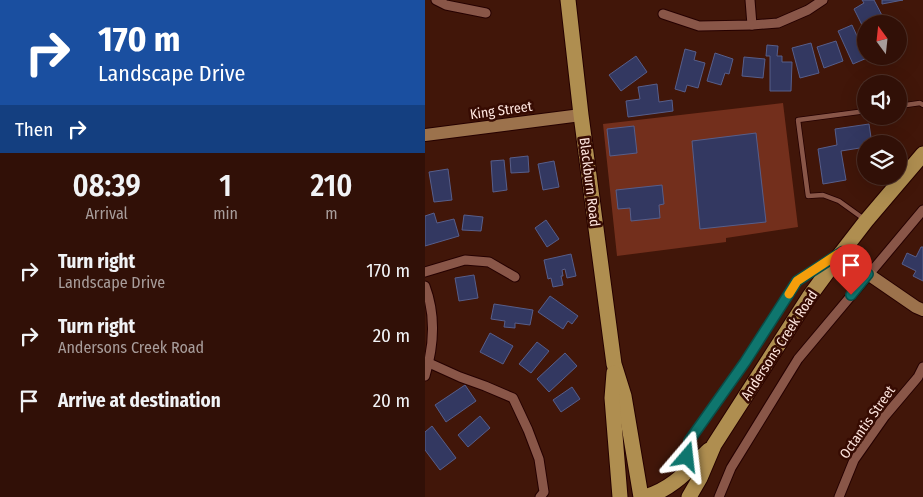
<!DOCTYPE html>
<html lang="en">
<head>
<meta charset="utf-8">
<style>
  :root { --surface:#311007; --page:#3d1e15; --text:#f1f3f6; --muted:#a89d9b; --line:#4c3028 }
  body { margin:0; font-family:"Fira Sans Condensed",sans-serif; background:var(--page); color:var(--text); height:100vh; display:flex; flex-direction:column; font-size:19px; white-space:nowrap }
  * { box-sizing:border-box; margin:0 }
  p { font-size:16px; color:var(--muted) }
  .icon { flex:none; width:28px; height:28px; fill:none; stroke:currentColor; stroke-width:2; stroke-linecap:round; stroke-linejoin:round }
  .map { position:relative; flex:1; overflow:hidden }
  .panel { display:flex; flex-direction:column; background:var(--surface); width:425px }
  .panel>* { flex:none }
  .hud { background:#1a4fa0; color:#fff; overflow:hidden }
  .needle { width:32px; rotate:345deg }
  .controls { position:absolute; left:432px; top:15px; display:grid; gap:10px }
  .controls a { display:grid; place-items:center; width:50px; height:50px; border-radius:50%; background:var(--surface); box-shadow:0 5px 20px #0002,0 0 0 1px var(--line); font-size:25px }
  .pin { position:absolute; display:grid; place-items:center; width:42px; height:42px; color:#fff; margin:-51px -21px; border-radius:50% 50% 50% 0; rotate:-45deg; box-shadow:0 0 5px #0007 }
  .pin .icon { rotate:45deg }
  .me { position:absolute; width:55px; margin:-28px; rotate:17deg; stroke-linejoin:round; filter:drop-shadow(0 0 4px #0008) }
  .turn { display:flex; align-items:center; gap:18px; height:105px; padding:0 15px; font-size:22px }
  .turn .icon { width:65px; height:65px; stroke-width:2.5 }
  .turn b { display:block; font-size:35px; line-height:42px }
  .then { display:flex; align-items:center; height:48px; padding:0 15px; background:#0003; gap:10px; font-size:19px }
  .eta { display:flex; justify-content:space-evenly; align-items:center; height:85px; text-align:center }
  .eta b { font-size:30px; font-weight:600; line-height:35px }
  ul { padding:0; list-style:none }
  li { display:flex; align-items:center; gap:15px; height:65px; padding:0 15px }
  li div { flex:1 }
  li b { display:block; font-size:19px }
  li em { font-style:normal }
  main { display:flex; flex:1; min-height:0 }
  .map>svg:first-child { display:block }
</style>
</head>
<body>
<main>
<section class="panel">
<div class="hud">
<div class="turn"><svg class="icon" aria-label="right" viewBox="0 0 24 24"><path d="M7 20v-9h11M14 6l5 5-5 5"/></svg><div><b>170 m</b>Landscape Drive</div></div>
<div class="then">Then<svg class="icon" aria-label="right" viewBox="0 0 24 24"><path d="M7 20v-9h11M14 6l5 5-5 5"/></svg></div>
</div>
<div class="eta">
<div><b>08:39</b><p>Arrival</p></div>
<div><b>1</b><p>min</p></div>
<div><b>210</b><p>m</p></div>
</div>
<ul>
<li><svg class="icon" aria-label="right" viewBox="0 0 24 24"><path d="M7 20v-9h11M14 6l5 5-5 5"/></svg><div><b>Turn right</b><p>Landscape Drive</p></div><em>170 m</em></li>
<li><svg class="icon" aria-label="right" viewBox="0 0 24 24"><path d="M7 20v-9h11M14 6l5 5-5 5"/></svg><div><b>Turn right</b><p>Andersons Creek Road</p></div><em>20 m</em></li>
<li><svg class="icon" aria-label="arrive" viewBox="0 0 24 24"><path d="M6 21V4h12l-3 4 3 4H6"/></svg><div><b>Arrive at destination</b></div><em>20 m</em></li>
</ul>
</section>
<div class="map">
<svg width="498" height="497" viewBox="0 0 498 497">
  <rect width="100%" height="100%" fill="#411609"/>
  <path fill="#732f1c" d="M 358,103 L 373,227 L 301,238 L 301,242 L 192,256 L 178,124 Z"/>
  <g fill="#333861" stroke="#575e8a">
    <path d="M 437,0 L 449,0 L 461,23 L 459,24 L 441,24 L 441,25 L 438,27 L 429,9 L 439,3 Z"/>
    <path d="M 457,0 L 478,0 L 457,4 Z"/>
    <path d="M 427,25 L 442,58 L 428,64 L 413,31 Z"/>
    <path d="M 411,41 L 418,61 L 399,68 L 392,47 Z"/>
    <path d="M 386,43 L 394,73 L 375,78 L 367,48 Z"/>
    <path d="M 342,45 L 353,46 L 352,56 L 357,56 L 357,62 L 367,62 L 366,91 L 345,91 L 345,56 L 341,56 Z"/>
    <path d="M 260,49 L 271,52 L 269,60 L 280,63 L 273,88 L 262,85 L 260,92 L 250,89 Z"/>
    <path d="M 290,53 L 308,59 L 304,74 L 300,73 L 296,85 L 282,81 Z"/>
    <path d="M 211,56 L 222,72 L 196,91 L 184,75 Z"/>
    <path d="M 319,57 L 340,59 L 338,78 L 317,76 Z"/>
    <path d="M 232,84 L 234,102 L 247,100 L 248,111 L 203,117 L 201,101 L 215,99 L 213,87 Z"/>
    <path d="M 444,124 L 447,144 L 441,144 L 441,147 L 416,151 L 421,180 L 398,184 L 393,149 L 412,145 L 410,129 Z"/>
    <path d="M 209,126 L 212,153 L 185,156 L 182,129 Z"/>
    <path d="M 331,133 L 341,222 L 275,229 L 267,141 Z"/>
    <path d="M 103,156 L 104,172 L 86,173 L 85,158 Z"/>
    <path d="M 79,160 L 82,190 L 68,192 L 66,161 Z"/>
    <path d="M 129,161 L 134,187 L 118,190 L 113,164 Z"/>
    <path d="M 23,169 L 27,200 L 9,202 L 4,172 Z"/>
    <path d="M 237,185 L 239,204 L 234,205 L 235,218 L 206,221 L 205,208 L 193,209 L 191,190 Z"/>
    <path d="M 9,213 L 12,223 L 29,219 L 34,236 L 0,246 L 0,216 Z"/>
    <path d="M 39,215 L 58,217 L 56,231 L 37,230 Z"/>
    <path d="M 121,220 L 134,239 L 122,247 L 110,228 Z"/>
    <path d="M 496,247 L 498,247 L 498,281 L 488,276 L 491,271 L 477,264 L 482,253 L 491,257 Z"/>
    <path d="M 146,254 L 151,276 L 142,278 L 140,269 L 137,270 L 138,276 L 136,276 L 138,285 L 128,287 L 126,278 L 123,279 L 119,260 Z"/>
    <path d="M 49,275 L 53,298 L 34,301 L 30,278 Z"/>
    <path d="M 125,296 L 153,316 L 147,324 L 143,321 L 138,329 L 113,312 Z"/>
    <path d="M 69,304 L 108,310 L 105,325 L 90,323 L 90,328 L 79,327 L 80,321 L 66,319 Z"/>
    <path d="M 65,333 L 88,346 L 78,364 L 55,352 Z"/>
    <path d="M 112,342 L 124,351 L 106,373 L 94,364 Z"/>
    <path d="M 140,353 L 152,366 L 124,392 L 112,379 Z"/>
    <path d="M 40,385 L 51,401 L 21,422 L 10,405 Z"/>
    <path d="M 147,387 L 155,399 L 136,412 L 128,400 Z"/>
    <path d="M 55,416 L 65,428 L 43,447 L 33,435 Z"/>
    <path d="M 7,426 L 31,458 L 15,470 L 0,450 L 0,432 Z"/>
  </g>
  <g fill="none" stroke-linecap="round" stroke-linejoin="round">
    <g stroke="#250000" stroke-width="6">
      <g id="lane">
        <path d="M 474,106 L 495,103 L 498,105"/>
        <path d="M 439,219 L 414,201 L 398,195 L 383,196 L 373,120 L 441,111"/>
        <path d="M 260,468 L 264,441 L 320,362 L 372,281 L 403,261"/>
      </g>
    </g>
    <g stroke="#250000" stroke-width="11">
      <g id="street">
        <path d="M 11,0 L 21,5 L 61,13"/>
        <path d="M 325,0 L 327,25"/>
        <path d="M 238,14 L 274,26 L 327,25 L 353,23 L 383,10 L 398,0"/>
        <path d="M 0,272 L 40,260 L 64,262 L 90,277"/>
        <path d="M 0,286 C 11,315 9,346 0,376"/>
        <path d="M 4,363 L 35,377 L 60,386 L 88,398 L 103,430 L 114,459 L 119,492 L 115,497"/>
        <path d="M 294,497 L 306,468 L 373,359 L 498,210"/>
        <path d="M 414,497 L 429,460 L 460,416 L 493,377 L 498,367"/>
      </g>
    </g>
    <g stroke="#250000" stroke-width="14">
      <g id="secondary">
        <path d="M 0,135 L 156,115"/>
        <path d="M 417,252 L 443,274 L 491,307 L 498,310"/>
      </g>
    </g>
    <g stroke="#250000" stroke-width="17">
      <g id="primary">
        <path d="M 143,0 L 156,115 L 189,364 L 199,396 L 216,497"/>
        <path d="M 189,373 L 187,398 L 195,497"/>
        <path d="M 220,497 C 248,489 264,469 284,450"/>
        <path d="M 264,497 L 275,478 L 289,445 L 384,297 L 417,252 L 441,221 L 498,154"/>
      </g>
    </g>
    <use href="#lane" stroke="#895648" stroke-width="4.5"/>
    <use href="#street" stroke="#895648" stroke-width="9"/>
    <use href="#secondary" stroke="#9c724c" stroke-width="12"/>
    <use href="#primary" stroke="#af8e50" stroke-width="15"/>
  </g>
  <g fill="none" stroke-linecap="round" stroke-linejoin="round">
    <g stroke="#0a4d48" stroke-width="12">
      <path id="route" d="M 262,457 L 264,441 L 320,362 L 372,281 L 417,252 L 443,274 L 426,295"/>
    </g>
    <use href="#route" stroke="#0f766e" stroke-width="9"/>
    <path stroke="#f59e0b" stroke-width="9" d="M 364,294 L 372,281 L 413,254"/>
  </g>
  <g text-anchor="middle" stroke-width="5" stroke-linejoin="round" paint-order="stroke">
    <g font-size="14" fill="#ffe6df" stroke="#360b02">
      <text transform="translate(76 110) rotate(-8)" y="5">King Street</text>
      <text transform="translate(165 182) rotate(83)" y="5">Blackburn Road</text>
      <text transform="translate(354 345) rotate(-57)" y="5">Andersons Creek Road</text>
      <text transform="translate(442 422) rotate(-55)" y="5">Octantis Street</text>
    </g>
  </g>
</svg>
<div class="controls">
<a><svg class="needle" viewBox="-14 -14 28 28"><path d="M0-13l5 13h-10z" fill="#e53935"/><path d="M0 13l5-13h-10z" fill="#a89d9b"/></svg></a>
<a><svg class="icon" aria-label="sound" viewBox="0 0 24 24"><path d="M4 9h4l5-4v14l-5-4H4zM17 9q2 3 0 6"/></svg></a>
<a><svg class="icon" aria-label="layers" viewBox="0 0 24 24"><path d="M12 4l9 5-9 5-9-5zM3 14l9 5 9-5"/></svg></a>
</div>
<div class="pin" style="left:426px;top:295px;background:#d93025"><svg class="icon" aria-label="arrive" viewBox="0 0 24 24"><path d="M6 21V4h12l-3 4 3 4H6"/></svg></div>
<svg class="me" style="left:262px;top:457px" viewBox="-20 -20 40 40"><path d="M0-17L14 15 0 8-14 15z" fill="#0f766e" stroke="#fff" stroke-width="4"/></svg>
</div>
</main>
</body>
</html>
